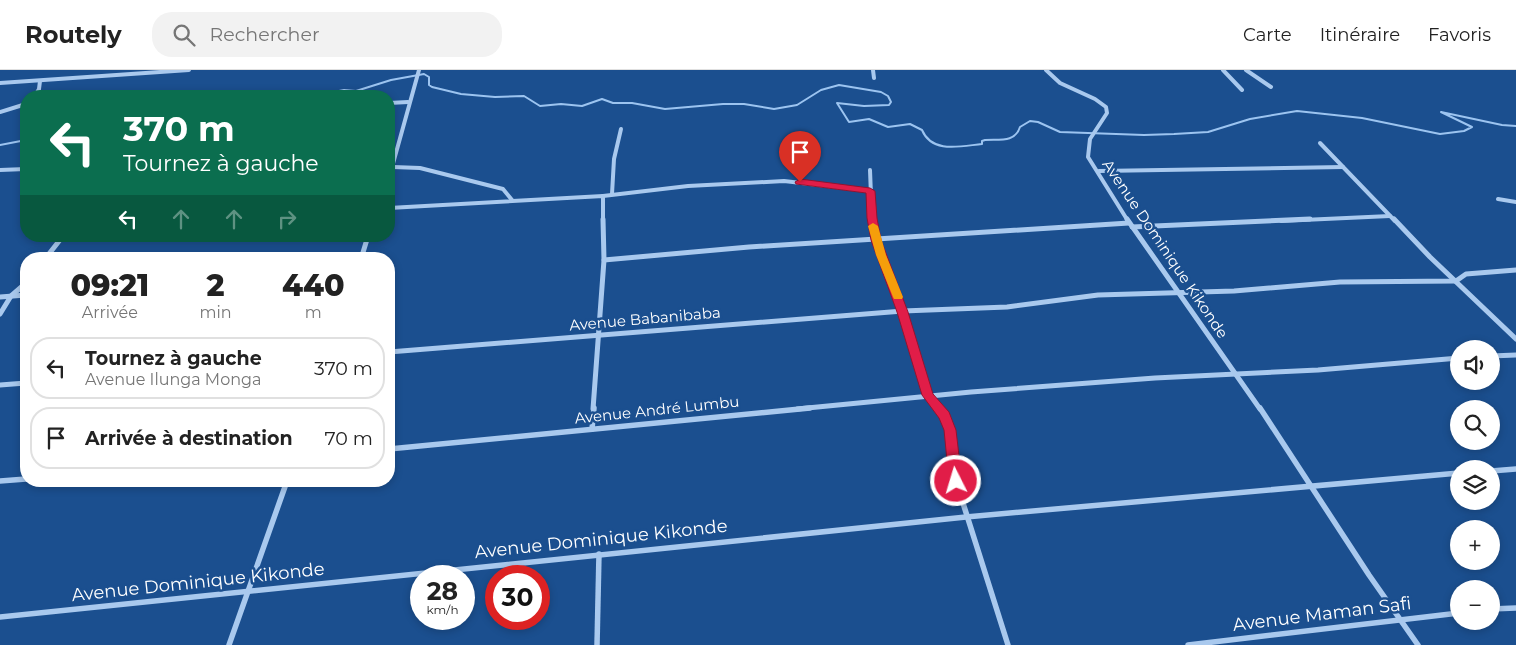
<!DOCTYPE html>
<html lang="fr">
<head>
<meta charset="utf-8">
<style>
  :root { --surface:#fff; --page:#f2f2f2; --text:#222; --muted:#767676; --line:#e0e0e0 }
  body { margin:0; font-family:Montserrat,sans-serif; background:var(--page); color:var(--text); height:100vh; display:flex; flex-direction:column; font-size:19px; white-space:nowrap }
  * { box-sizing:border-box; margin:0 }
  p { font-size:16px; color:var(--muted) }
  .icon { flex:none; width:28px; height:28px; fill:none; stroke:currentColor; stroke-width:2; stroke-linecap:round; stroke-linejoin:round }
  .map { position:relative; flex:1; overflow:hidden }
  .sheet { position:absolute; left:20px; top:182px; width:375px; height:235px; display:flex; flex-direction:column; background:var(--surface); border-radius:20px; box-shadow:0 2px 8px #0003 }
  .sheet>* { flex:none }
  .banner { position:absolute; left:20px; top:20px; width:375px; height:152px; border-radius:20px; box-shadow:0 2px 8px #0003; background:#0b6e4f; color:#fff; overflow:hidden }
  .buttons { position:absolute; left:1450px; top:270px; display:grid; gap:10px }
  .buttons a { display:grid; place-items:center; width:50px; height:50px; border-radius:50%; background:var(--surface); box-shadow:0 2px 8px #0003; font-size:25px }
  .speed { position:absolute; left:410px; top:495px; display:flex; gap:10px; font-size:25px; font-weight:700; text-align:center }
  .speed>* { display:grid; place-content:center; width:65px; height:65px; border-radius:50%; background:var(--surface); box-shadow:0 2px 8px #0003; line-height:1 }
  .speed small { font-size:12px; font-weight:400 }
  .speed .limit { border:8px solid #d22; background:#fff; color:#111 }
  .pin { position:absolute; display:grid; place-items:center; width:42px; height:42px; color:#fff; margin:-51px -21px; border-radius:50% 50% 50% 0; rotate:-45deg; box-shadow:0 0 5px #0007 }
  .pin .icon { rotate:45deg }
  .me { position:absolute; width:55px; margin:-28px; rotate:355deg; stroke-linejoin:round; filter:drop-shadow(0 0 4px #0008) }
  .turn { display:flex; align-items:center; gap:18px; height:105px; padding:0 20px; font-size:22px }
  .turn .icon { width:65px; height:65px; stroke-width:2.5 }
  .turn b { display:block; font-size:35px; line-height:42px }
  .lanes { display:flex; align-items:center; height:48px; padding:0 20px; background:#0003; justify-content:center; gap:25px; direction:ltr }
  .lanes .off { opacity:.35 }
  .eta { display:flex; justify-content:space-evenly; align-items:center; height:85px; text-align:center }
  .eta b { font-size:30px; font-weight:800; line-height:35px }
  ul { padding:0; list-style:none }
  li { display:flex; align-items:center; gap:15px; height:62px; margin:0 10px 8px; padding:0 10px; border:2px solid var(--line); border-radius:20px }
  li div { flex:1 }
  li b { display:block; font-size:19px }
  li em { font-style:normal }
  header { display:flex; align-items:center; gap:30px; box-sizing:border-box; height:70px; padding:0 25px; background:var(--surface); border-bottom:1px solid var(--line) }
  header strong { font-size:24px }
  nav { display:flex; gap:28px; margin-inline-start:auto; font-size:18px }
  .search { width:350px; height:45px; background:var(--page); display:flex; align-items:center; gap:12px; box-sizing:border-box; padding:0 18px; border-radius:20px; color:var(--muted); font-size:19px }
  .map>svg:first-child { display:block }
</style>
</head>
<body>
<header>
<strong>Routely</strong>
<div class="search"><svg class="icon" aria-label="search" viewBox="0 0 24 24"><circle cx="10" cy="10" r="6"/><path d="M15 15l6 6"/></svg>Rechercher</div>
<nav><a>Carte</a><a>Itinéraire</a><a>Favoris</a></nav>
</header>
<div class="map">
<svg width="1516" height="575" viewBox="0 0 1516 575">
  <rect width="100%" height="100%" fill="#1b4f8f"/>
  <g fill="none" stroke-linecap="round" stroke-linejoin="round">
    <g stroke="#9cc4f0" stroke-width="2">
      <path d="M 267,26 L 294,23 L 314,26 L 344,20 L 356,21 L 391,10 L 424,4 L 429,7 L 429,15 L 432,17 L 461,24 L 495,27 L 524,26 L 540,36 L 561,34 L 582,36 L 602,29 L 613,33 L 632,33 L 665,39 L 723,34 L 744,34 L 774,39 L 797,35 L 821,20 L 839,15 L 881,22 L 888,26 L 891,32 L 889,35 L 864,36 L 837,33 L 849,52 L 869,49 L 888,57 L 910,54 L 922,60 C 932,84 961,76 982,74 L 982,71 L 985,70 C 999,69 1015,73 1020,57 L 1030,51 L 1038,52 L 1060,62 L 1144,65 L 1174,64 L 1208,62 L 1250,49 L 1297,41 L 1362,48 L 1440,64 L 1464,61 L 1472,57 L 1441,42 L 1502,55 L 1516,56"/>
      <path d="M 0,75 L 26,70"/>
    </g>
    <g stroke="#a9c9ee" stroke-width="4">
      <path d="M 873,0 L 874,8"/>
      <path d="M 1046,0 L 1060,13 L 1095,29 L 1106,37 L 1107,43 L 1090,69 L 1088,87 L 1128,151"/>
      <path d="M 1223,0 L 1242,20"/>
      <path d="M 1246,0 L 1271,17"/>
      <path d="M 0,13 L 189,0"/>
      <path d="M 35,26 L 39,19 L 40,11"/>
      <path d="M 389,33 L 408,32"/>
      <path d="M 0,42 L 26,34"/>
      <path d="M 1320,73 L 1395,151"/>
      <path d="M 393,97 L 420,98 L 503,119 L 512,130"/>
      <path d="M 0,100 L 26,99"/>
      <path d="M 870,100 L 872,151"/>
      <path d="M 1099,101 L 1343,97"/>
      <path d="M 389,108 L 419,0"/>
      <path d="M 612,124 L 614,89 L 621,59"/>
      <path d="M 603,126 L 688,116 L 784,111 L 871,121"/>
      <path d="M 1498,129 L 1516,132"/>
      <path d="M 389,138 L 603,126 L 603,151"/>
      <path d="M 1281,151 L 1390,146"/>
    </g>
    <g stroke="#a9c9ee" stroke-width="5">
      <path d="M 872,149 C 878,182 893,210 903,241 C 914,273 918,311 938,339"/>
      <path d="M 1127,149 L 1260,339"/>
      <path d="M 1394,149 L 1430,187 L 1516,269"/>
      <path d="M 1132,157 L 1310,149"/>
      <path d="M 45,189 L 63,166"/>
      <path d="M 361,189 L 368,166"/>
      <path d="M 604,190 L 749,177 L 1129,153"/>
      <path d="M 0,227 L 26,225"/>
      <path d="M 0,244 L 11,226 L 26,213"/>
      <path d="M 389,282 L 903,241 L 1007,237 L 1098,225 L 1234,221 L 1340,212 L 1456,211 L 1466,204 L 1516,200"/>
      <path d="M 1491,286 L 1516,285"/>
      <path d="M 0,315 L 26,313"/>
      <path d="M 593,339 L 604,190 L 603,149"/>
      <path d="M 797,339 L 971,322 L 1155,308 L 1318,300 L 1459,288"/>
    </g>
    <g stroke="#a9c9ee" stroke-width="5.5">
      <path d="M 937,338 L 948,353 L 954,382 L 956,411 L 1008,575"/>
      <path d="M 1260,338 L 1369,505 L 1418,575"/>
      <path d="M 592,359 L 594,338"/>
      <path d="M 389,379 L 810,338"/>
      <path d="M 1491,401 L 1516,399"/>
      <path d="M 0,411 L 26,409"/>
      <path d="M 1491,539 L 1516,538"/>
      <path d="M 0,547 L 966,447 L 1459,403"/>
      <path d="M 229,575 L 287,411"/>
      <path d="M 597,575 L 599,484"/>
      <path d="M 1188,575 L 1459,543"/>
    </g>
  </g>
  <path fill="#e11d48" stroke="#92132f" d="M 800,109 L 870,118 L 875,121 L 877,148 L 881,170 L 908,242 L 933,324 L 949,342 L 956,360 L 962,411 L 960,415 L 956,416 L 951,415 L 949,411 L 944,360 L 939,348 L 922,325 L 897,242 L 871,170 L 867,148 L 866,123 L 796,114 L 795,112 Z"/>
  <path fill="#f59e0b" d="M 873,153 L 878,156 L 886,185 L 903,227 L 902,229 L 894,229 L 893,227 L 876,185 L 868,156 Z"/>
  <g text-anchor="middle" stroke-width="5" stroke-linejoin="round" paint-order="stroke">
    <g font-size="15" fill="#fff" stroke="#1b4f8f">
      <text transform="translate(1165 179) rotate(56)" y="5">Avenue Dominique Kikonde</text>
      <text transform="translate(645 249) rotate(-5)" y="5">Avenue Babanibaba</text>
      <text transform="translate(657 340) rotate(-6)" y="5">Avenue André Lumbu</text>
    </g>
    <g font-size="18" fill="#fff" stroke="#1b4f8f">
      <text transform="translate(601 469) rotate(-6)" y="6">Avenue Dominique Kikonde</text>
      <text transform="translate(198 512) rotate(-6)" y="6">Avenue Dominique Kikonde</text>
      <text transform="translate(1322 544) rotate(-7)" y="6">Avenue Maman Safi</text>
    </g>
  </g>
</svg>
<div class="buttons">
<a><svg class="icon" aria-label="sound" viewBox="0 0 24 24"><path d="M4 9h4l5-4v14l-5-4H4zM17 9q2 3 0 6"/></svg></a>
<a><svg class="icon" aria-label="search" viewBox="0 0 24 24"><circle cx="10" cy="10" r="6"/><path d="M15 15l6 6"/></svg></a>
<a><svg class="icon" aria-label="layers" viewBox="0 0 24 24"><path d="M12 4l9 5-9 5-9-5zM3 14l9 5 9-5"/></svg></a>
<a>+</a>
<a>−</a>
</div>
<div class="speed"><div>28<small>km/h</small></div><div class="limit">30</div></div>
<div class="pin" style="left:800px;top:112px;background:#d93025"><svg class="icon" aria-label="arrive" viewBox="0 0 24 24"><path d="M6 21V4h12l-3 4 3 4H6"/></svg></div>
<svg class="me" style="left:956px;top:411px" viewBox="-20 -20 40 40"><circle r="17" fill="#e11d48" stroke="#fff" stroke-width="3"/><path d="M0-11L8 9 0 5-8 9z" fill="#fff"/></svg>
<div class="banner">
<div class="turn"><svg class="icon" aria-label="left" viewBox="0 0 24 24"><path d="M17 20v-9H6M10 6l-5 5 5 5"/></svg><div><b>370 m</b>Tournez à gauche</div></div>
<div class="lanes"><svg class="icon" aria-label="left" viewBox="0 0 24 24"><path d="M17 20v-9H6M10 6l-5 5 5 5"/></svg><svg class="icon off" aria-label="ahead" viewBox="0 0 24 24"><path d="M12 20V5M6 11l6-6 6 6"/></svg><svg class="icon off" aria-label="ahead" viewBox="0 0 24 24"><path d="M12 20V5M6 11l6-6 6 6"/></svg><svg class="icon off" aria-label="right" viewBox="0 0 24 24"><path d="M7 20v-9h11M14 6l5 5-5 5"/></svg></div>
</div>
<section class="sheet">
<div class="eta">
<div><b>09:21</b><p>Arrivée</p></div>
<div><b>2</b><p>min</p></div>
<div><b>440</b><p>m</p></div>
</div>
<ul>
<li><svg class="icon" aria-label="left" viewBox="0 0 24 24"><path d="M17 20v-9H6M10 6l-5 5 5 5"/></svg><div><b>Tournez à gauche</b><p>Avenue Ilunga Monga</p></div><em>370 m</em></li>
<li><svg class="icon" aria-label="arrive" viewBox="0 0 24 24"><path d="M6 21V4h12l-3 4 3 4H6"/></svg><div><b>Arrivée à destination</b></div><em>70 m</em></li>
</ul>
</section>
</div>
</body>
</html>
